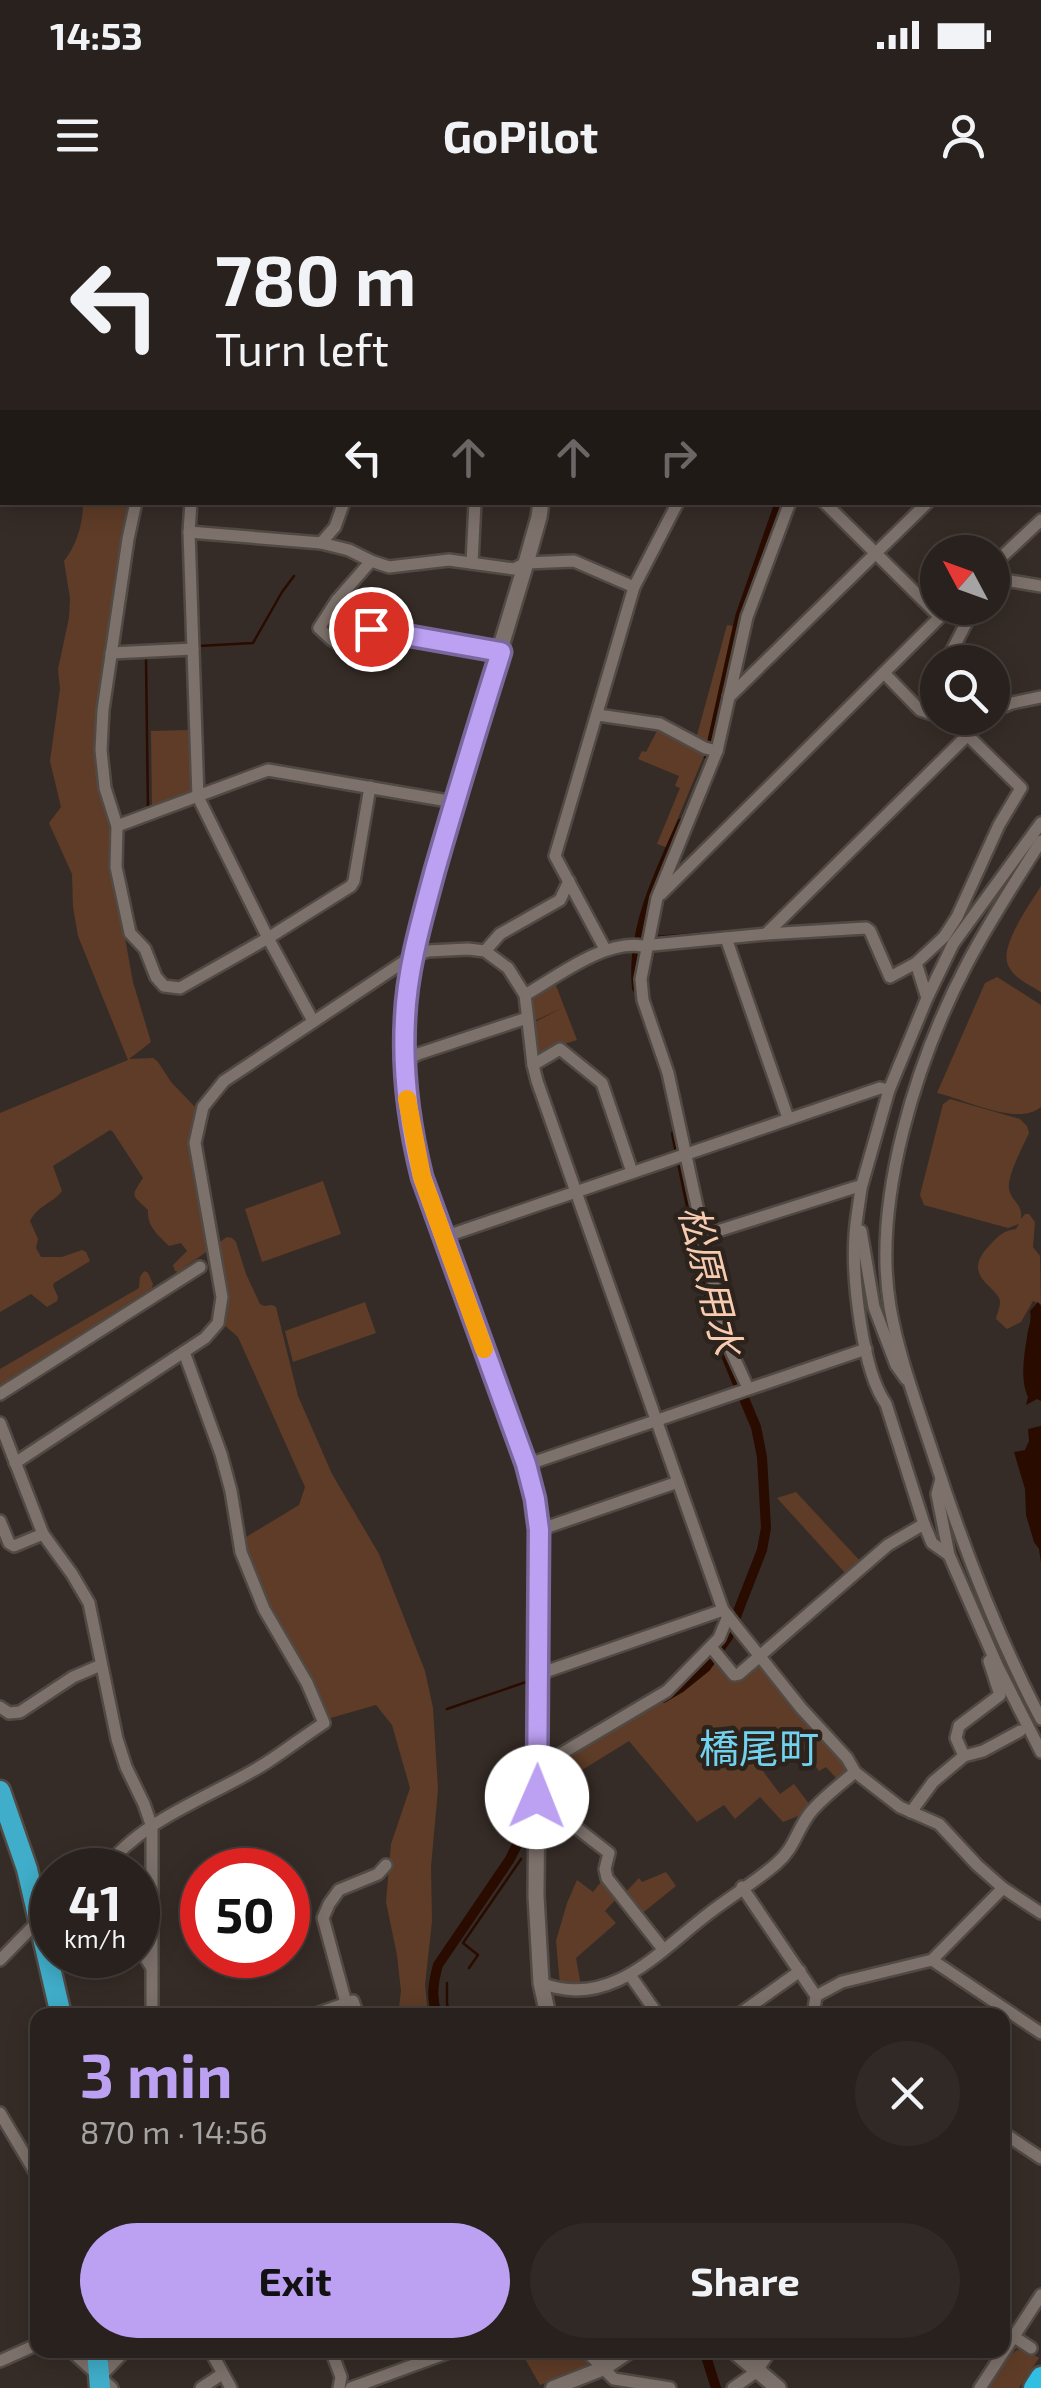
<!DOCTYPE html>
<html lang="en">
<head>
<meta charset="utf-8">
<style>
  :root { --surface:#28211d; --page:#302926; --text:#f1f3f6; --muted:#a5a3a4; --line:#443e3b; --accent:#bca0f2 }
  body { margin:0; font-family:"Exo 2","Noto Sans JP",sans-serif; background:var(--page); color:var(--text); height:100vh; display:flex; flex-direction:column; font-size:38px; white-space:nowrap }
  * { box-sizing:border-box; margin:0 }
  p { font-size:32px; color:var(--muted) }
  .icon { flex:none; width:55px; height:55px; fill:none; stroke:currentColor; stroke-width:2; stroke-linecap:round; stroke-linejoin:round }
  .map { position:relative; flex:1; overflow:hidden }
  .details { position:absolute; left:30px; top:1808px; width:980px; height:350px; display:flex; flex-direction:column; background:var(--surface); border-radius:20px; box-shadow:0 5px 25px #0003,0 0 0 2px var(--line) }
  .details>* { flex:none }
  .banner { position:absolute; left:0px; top:0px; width:1042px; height:305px; box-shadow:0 5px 25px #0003,0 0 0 2px var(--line); background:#28211d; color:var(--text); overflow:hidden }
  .needle { width:65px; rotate:311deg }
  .buttons { position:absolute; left:920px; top:335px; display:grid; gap:20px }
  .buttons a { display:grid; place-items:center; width:90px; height:90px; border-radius:50%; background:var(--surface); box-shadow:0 5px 25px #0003,0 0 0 2px var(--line); font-size:50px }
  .speed { position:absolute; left:30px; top:1648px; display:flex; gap:20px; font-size:50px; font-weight:700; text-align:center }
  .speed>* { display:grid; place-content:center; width:130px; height:130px; border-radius:50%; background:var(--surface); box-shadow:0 5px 25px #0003,0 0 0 2px var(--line); line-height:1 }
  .speed small { font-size:25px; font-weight:400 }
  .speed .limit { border:15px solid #d22; background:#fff; color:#111 }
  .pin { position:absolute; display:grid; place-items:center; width:85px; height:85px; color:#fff; margin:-42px; border:5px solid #fff; border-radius:50%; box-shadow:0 2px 10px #0007 }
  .me { position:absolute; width:110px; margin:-55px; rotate:1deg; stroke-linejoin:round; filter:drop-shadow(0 0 8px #0008) }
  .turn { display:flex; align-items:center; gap:35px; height:210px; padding:0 50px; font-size:45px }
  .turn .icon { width:130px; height:130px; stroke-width:2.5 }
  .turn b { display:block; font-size:70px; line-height:85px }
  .lanes { display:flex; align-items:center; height:95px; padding:0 50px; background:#0003; justify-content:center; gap:50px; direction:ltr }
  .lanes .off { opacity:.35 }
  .round { display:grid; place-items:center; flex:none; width:105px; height:105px; border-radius:52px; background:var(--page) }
  .summary { display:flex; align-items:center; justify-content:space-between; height:170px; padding:0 50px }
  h1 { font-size:60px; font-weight:700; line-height:75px; color:var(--accent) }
  .cta { display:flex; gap:20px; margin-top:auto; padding:20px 50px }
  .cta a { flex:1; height:115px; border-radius:60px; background:var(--accent); color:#111; font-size:40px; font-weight:700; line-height:115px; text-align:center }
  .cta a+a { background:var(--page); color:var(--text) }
  .status { display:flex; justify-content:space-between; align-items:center; height:70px; padding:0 50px; background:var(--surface); direction:ltr }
  .status svg { height:28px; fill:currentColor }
  header { display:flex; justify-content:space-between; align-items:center; height:130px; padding:0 50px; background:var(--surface); font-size:45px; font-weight:700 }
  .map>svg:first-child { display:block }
</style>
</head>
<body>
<div class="status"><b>14:53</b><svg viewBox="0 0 49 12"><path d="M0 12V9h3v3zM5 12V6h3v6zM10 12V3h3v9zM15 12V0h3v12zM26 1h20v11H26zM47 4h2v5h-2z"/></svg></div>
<header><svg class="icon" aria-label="menu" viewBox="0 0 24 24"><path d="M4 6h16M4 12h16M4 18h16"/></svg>GoPilot<svg class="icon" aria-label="person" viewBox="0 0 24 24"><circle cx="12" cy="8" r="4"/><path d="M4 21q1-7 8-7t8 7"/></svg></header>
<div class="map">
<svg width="1041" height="2188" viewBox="0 0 1041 2188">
  <rect width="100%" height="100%" fill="#362c27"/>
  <g fill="#5e3c27">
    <path d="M 93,303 L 131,303 L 99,508 L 113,627 L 112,666 L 133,782 L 151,842 L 129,859 L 153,858 L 158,862 L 171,882 L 195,907 L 191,942 L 209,1050 L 178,1072 L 175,1071 L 173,1065 L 187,1051 L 181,1043 L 169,1046 C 158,1035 147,1027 148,1010 C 132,994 130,998 143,978 L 113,932 L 110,930 L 53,966 L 62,991 C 53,1003 37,1006 30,1021 L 38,1039 L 36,1048 L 41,1057 L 62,1057 L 82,1050 L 86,1052 L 90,1061 L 54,1083 L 53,1086 L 58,1097 L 57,1101 L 47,1107 L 31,1094 L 0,1112 L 0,913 L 128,860 L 78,736 L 73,707 L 72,674 L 49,623 L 61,607 L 50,561 L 60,489 L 58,469 L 69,418 L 70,398 L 64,361 C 76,346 82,327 83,307 Z"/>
    <path d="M 727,425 L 733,426 L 707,545 L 696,539 Z"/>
    <path d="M 659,527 L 706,551 L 666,647 L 657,644 L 680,588 L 675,586 L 679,576 L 638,559 L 642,551 L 646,552 Z"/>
    <path d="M 190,530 L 193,593 L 152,607 L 151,531 Z"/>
    <path d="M 1041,686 L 1041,792 C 1030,785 1015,779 1009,767 C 997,748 1031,703 1041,686 Z"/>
    <path d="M 997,777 L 1041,805 L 1041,907 C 1017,927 965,899 937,893 L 985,783 Z"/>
    <path d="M 555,783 L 577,840 L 561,845 L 537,858 L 533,823 L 562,808 L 534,821 L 530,800 Z"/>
    <path d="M 950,899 L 1020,919 L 1027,926 L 1029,933 C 1023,946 1007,976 1009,989 C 1012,1003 1023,1003 1021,1019 L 1025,1014 L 1029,1014 L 1035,1022 L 1033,1047 L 1040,1056 L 1041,1104 L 1033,1101 L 1021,1122 L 1007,1129 L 996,1119 C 997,1113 1000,1108 1000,1102 C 1000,1087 959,1077 989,1046 C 998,1036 1003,1031 1016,1029 L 1019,1024 L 1008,1028 L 924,1005 L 920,995 L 943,904 Z"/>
    <path d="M 323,981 L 341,1034 L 262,1062 L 245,1009 Z"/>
    <path d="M 227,1037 L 232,1038 L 236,1042 L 246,1074 L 260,1104 L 264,1106 L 272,1105 L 276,1107 L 298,1196 L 332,1274 L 379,1354 L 425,1471 L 433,1508 L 438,1589 L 431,1667 L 432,1721 L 425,1785 L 428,1815 L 398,1815 L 401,1791 L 397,1755 L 386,1702 L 391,1644 L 410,1588 L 392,1525 L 376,1505 L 327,1519 C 323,1499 311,1480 300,1462 C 277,1424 249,1383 243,1339 L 299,1305 L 305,1287 L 238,1137 L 223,1124 L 227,1097 L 218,1043 Z"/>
    <path d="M 144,1071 L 148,1073 L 153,1084 L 152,1088 L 0,1185 L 0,1169 L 139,1088 L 140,1077 Z"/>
    <path d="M 365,1102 L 376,1133 L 293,1162 L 285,1131 Z"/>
    <path d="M 796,1292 L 861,1362 L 847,1375 L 777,1298 Z"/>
    <path d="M 717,1458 L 727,1473 L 758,1462 L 846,1566 L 846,1573 L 838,1580 L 826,1567 L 819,1571 L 803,1549 L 788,1558 L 775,1542 L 754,1559 L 780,1594 L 794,1584 L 810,1605 L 803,1614 L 783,1622 L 760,1597 L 735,1619 L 724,1605 L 697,1622 L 629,1541 L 582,1570 L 549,1603 L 551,1578 L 564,1559 L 682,1491 L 707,1469 Z"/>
    <path d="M 666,1672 L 676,1686 L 640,1715 L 624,1694 L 639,1678 L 642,1682 Z"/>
    <path d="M 604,1678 L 618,1697 L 605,1711 L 616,1723 L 576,1758 L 581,1786 L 560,1784 L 556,1741 L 567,1703 L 577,1680 L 593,1692 Z"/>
    <path d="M 520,2150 L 573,2150 L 591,2167 L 540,2185 Z"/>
    <path d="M 1017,2150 L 1027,2151 L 1039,2158 L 1019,2188 L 987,2188 L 1008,2156 Z"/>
  </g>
  <g fill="#290b00">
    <path d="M 1038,1102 L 1041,1106 L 1041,1201 L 1037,1199 L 1026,1205 L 1028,1197 C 1020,1180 1024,1155 1027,1137 C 1028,1127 1032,1122 1030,1111 Z"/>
    <path d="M 1041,1226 L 1041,1363 L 1039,1349 L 1034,1342 L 1026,1315 L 1025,1289 L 1014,1252 L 1025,1250 L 1029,1241 L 1028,1229 Z"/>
  </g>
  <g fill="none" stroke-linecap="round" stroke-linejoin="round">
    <g stroke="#290b00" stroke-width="2.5">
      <path d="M 818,2 L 821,0"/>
      <path d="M 198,446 L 253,443 L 282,392 L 294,376"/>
      <path d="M 146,458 L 148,611"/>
      <path d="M 662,702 L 769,595"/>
      <path d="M 655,737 L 725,732"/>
      <path d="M 447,1509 L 529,1481"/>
      <path d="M 469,1768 L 478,1755 L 463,1743 L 521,1659"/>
      <path d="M 447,1783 L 447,1804 L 450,1815"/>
    </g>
    <g stroke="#290b00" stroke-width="10">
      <path d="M 795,0 L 797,2"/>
      <path d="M 709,556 L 740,417 L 780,302"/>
      <path d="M 637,788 C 631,730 659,674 682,623"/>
      <path d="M 663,1498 L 680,1488 L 706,1467 L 728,1437 L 762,1350 L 766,1328 L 762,1257 L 756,1227 L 717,1134 L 676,934"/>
      <path d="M 437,1815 C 431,1797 433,1783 438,1765 L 510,1659 L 556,1565"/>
      <path d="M 704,2150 L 716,2188"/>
    </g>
    <g stroke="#514a44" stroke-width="16">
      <g id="minor">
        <path d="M 113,0 L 113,2"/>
        <path d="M 185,0 L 186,2"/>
        <path d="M 307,0 L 309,2"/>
        <path d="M 806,0 L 808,2"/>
        <path d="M 349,2 L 351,0"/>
        <path d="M 708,2 L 711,0"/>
        <path d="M 929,2 L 931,0"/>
        <path d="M 1040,7 L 1041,6"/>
        <path d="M 1040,132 L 1041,131"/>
        <path d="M 1040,215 L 1041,216"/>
        <path d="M 136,302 L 128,339 L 103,510 L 101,550 L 105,588 L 117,626 L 116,667 L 130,733 L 145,749 L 156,777 L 164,786 L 180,788 L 268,738 L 351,686 L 354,681 L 370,587"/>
        <path d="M 191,302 L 189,332 L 198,597 L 268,738 L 313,821"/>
        <path d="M 824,302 L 939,416"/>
        <path d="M 189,332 L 321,343 L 349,350 L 371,361 L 389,367 L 449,360 L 514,369 L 526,363 L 574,361 L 634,387"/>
        <path d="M 321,343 L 335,327 L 344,302"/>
        <path d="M 371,361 L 337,400 L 319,428 L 332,440 L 352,450 L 371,429"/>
        <path d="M 472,363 L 475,302"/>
        <path d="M 992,366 L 1041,320"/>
        <path d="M 992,378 L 1041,386"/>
        <path d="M 337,400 L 363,418 L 371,429 L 501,452"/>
        <path d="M 111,453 L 193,449"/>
        <path d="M 946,462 L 974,408"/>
        <path d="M 884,473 L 920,510 L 938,516"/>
        <path d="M 933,489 L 938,480"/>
        <path d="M 729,497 L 928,302"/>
        <path d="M 992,511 L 1012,503 L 1041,497"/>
        <path d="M 598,515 L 660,524 L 705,548 L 717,551"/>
        <path d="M 117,626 L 268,570 L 454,602"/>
        <path d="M 1041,641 C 1015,682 989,722 967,764 C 917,859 872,1000 890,1107 C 899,1159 919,1210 935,1260 C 964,1349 997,1436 1041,1519"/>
        <path d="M 661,694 L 949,408"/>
        <path d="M 766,734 L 985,518"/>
        <path d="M 726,738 L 788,918"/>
        <path d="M 605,749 L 555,656 L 634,387 L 678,302"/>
        <path d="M 485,751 L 500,734 L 560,700 L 569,681"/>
        <path d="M 916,763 L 927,798"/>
        <path d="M 525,795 C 558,776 604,740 642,746 L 766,734 L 866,728 L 870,731 L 890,777 L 916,763 L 944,737 L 957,717 L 999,625 L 1021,588 L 953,521 L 942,518"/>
        <path d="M 404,862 L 418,854 L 527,818"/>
        <path d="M 533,865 L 560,849 L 602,883 L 632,972"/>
        <path d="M 861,988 C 859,1004 856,1019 855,1035 C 852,1078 862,1170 886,1204 L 924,1324 L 932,1343 L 949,1355"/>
        <path d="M 861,1031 L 874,1107 L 896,1165 L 906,1179"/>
        <path d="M 702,1036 L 856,987 L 861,988 L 889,890"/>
        <path d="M 444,1037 L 880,888 L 889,890 L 927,798 L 953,744 L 1041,623"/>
        <path d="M 748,1188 L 726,1140 L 668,873 L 643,800 L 641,779 L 657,698 L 717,551 L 747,417 L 790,302"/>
        <path d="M 0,1194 L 200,1067"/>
        <path d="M 0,1223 L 43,1334 L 72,1374 L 89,1403 L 117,1539 L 126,1567 L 144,1604 L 152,1627 L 152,1815"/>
        <path d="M 15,1263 L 205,1138 L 218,1123 L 222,1097 L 195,943 L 203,907 L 224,881 L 411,757 L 428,751 L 468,749 L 485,751 L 508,768 L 525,795 L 533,865 L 537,881 L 723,1410 L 801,1508 L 847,1558 L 855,1572 L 900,1607 L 939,1624 L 977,1665 L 1003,1688 L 1041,1713"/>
        <path d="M 526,1265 L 866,1149"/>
        <path d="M 941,1279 L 937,1294 L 949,1355 L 997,1465 L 1041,1552"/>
        <path d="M 0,1321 L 9,1343 L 14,1346 L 43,1334"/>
        <path d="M 539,1330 L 678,1282"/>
        <path d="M 711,1447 L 734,1475 L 739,1474 L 888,1345 L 924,1324"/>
        <path d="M 539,1474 L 723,1410"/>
        <path d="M 0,1507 L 9,1513 L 20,1512 L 73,1477 L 101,1465"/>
        <path d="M 964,1556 L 983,1551 L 1020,1531"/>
        <path d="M 537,1582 L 559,1555 L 667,1491 L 719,1438 L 728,1416"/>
        <path d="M 537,1597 L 609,1653 L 605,1669 L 607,1678 L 663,1749"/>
        <path d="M 911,1612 L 933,1582 L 964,1556 L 956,1538 L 959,1526 L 1000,1495 L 989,1461"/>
        <path d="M 104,1670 C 142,1618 212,1597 266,1563 C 285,1551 304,1536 324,1523 L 307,1483 L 264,1409 L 241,1352 L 231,1291 L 221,1254 L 184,1152"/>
        <path d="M 742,1687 L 816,1796 L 813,1815"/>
        <path d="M 138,1746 L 152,1768"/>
        <path d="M 0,1760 L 52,1707"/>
        <path d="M 932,1760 L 1041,1833"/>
        <path d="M 630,1775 L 658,1815"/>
        <path d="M 541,1783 C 610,1810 657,1753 708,1714 C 730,1697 755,1682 776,1664 C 795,1648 796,1631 810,1613 C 822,1598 840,1585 855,1572"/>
        <path d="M 816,1796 L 842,1782 L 932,1760 L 1003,1688"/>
        <path d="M 346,1803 L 323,1718 L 329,1704 L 339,1690 L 378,1674 L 386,1665"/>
        <path d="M 313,1815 L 353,1801 L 358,1815"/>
        <path d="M 738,1815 L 800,1771"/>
        <path d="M 0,1913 L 38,1977"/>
        <path d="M 1002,1932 L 1041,1958"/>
        <path d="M 1002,2129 L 1031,2148"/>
        <path d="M 70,2150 L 112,2188"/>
        <path d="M 210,2150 L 231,2188"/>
        <path d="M 331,2150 L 341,2177 L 339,2188"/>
        <path d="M 585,2150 L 614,2179 L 670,2188"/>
        <path d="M 0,2161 L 38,2144"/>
        <path d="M 99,2178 L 126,2150"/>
        <path d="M 201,2188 L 222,2174"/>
        <path d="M 351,2188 L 455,2150"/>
        <path d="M 733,2188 L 756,2172 L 771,2150"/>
        <path d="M 980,2188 L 1041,2095"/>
      </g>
    </g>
    <g stroke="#514a44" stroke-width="19">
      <g id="tertiary">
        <path d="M 487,2 L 489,0"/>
        <path d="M 553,2188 L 604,2168 L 631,2150"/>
      </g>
    </g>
    <g stroke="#514a44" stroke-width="20">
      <g id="secondary">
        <path d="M 442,0 L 444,2"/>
        <path d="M 541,302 L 539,317 L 526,363 L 454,602 L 411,757 L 405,815 L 404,862 L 410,922 L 422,977 L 526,1265 L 535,1299 L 539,1330 L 536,1696 L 541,1783 L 548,1815"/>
        <path d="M 733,2150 L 778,2188"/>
      </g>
    </g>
    <g stroke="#514a44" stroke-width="25">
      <g id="trunk">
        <path d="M 0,1591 L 27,1669 L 61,1815"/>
        <path d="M 97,2150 L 100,2188"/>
      </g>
    </g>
    <g stroke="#514a44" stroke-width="25">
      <path id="motorway" d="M 1034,2188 L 1041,2177"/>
    </g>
    <use href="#minor" stroke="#7d716b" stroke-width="11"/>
    <use href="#tertiary" stroke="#7d716b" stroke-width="14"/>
    <use href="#secondary" stroke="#7d716b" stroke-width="15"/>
    <use href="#trunk" stroke="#40aeca" stroke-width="20"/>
    <use href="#motorway" stroke="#30bee2" stroke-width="20"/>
  </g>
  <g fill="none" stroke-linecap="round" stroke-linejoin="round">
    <g stroke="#7a689d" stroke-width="25">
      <path id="route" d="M 371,429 L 501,452 C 478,525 456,597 435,670 C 422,719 407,768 405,819 C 402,873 409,925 422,977 L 526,1264 L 535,1299 L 539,1330 L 537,1597"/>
    </g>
    <use href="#route" stroke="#bca0f2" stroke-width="18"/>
    <path stroke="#f59e0b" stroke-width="18" d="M 407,899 L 422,977 L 484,1149"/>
  </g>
  <g text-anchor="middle" stroke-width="9" stroke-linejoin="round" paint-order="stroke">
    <g font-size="38" font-style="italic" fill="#f7cbb0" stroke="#2c231d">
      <text transform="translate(710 1080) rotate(76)" y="13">松原用水</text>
    </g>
    <g font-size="40" fill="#71d2ef" stroke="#2c231d">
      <text x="759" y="1563">橋尾町</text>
    </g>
  </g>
</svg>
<div class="buttons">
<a><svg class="needle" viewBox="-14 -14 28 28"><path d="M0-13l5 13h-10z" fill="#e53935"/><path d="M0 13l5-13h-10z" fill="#a5a3a4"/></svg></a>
<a><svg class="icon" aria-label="search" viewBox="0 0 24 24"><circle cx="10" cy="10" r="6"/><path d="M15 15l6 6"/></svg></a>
</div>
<div class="speed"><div>41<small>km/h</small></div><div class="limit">50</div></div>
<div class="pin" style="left:371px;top:429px;background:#d93025"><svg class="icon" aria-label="arrive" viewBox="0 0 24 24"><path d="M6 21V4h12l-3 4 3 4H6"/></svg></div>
<svg class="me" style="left:537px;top:1597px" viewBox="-20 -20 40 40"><circle r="19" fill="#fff"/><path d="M0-13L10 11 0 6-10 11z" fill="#bca0f2"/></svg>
<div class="banner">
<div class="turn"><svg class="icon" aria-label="left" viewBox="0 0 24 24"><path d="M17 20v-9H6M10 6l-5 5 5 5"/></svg><div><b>780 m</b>Turn left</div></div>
<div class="lanes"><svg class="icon" aria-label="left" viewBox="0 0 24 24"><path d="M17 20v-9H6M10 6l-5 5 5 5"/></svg><svg class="icon off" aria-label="ahead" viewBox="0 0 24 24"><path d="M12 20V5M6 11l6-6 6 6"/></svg><svg class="icon off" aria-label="ahead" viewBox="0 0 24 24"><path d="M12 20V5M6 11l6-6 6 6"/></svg><svg class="icon off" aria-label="right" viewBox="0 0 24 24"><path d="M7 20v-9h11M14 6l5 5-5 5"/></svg></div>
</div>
<section class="details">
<div class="summary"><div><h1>3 min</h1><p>870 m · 14:56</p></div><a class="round"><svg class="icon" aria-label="close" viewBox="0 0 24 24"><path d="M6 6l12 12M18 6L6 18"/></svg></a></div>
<div class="cta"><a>Exit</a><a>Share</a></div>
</section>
</div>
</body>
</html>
